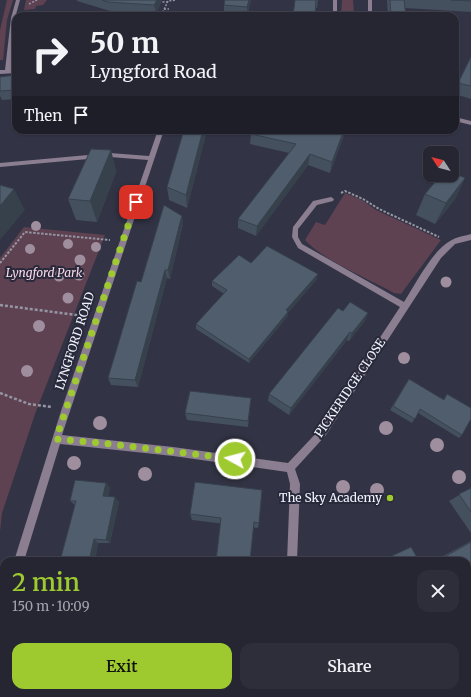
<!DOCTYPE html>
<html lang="en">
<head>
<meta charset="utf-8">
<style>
  :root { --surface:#262633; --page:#2e2e3b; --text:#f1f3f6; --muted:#a4a5ac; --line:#42434e; --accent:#9eca2f }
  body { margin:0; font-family:Merriweather,serif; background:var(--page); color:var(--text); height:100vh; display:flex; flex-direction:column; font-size:15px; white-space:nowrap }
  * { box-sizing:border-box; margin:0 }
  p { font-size:13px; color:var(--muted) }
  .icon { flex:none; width:22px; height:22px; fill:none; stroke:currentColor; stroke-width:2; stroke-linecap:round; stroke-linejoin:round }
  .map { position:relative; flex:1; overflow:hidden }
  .drawer { position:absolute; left:0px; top:557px; width:471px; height:140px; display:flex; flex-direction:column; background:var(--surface); border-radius:12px 12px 0 0; box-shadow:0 1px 3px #0004,0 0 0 1px var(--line) }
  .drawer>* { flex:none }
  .top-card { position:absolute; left:12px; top:12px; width:447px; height:122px; border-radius:12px; box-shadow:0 1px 3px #0004,0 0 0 1px var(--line); background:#262633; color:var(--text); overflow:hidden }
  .needle { width:26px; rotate:306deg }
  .tools { position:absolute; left:423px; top:146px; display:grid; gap:8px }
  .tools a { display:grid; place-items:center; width:36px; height:36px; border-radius:8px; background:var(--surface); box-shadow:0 1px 3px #0004,0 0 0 1px var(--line); font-size:20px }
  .pin { position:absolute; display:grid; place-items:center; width:34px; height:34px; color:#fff; margin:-17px; border-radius:8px; box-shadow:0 2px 6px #0006 }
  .me { position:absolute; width:44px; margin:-22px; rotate:277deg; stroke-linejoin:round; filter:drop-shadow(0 0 3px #0008) }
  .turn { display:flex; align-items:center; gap:14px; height:84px; padding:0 12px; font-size:18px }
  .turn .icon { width:52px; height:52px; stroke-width:2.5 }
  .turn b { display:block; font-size:28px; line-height:34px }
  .then { display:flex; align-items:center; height:38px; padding:0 12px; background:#0003; gap:8px; font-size:15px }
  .round { display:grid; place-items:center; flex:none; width:42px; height:42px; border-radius:12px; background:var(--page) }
  .summary { display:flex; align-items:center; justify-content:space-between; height:68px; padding:0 12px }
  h1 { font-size:24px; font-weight:600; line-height:30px; color:var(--accent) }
  .action { display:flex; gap:8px; margin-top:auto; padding:8px 12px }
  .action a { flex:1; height:46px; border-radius:12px; background:var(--accent); color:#111; font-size:16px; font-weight:600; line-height:46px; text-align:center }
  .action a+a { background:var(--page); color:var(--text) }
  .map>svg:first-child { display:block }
</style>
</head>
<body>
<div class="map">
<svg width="471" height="697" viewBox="0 0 471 697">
  <rect width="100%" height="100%" fill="#323344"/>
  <g fill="#5e4251">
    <path d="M 7,0 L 13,0 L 7,20 L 3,60 L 0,60 L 0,30 Z"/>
    <path d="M 26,0 L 47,0 L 43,5 L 36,6 L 35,9 L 24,10 Z"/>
    <path d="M 342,0 L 353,0 L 354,13 L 363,14 L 367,16 L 341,16 Z"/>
    <path d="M 345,193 L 362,200 L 376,210 L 441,240 L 401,294 L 394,293 C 369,279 324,261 305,240 L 316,222 L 325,225 Z"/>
    <path d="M 24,227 L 105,235 L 35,414 L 2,513 L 0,532 L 0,258 Z"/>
  </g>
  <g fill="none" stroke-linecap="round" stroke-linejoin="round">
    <g stroke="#9596a4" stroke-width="1.5" stroke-dasharray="2 1.5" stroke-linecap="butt">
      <path d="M 159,2 L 167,2"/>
      <path d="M 29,4 L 37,0"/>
      <path d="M 164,9 L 169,9"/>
      <path d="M 164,16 L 161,16 L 168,1 L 176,0"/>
    </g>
    <g stroke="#9596a4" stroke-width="2" stroke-dasharray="2.5 1.5" stroke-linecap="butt">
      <path d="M 341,193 L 345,191 L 363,199 L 379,209 L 439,237"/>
      <path d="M 0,263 L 25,232 L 110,240"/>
    </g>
    <g stroke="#9596a4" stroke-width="2.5" stroke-dasharray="3 2" stroke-linecap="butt">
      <path d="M 0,305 L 84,316"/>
      <path d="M 0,393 L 29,404 L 52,407"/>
    </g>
    <g fill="#8a7e90" fill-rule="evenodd">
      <path d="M 16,0 L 20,0 L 15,18 L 11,70 L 16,69 L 16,73 L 0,74 L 0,70 L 5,70 L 11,18 Z"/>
      <rect x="333" y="0" width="4" height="16"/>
      <rect x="368" y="0" width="4" height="16"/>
      <path d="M 455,117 L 471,121 L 471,125 L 455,121 Z"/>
      <path d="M 158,130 L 164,130 L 62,435 L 173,447 L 288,463 L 320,429 L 400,307 L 298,248 L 292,237 L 293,227 L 313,201 L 331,197 L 334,199 L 333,201 L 317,205 L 298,229 L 298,237 L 302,244 L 404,302 C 415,285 432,251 450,241 C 456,237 464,236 471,234 L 471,240 L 455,244 L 441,258 L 326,435 L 295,469 L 300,484 L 297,561 L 287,561 L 290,484 L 287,472 L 173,456 L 60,444 L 24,561 L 14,561 L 62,408 L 148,160 L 110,157 L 0,167 L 0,163 L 110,153 L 149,156 Z"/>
      <path d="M 4,617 L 4,642 L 0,643 L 0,619 Z"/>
      <rect x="283" y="693" width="12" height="4"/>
    </g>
  </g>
  <g fill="#9f8e9e">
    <circle cx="36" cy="226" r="5"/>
    <circle cx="68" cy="244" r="5"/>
    <circle cx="96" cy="247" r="5"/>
    <circle cx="30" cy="249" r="5"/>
    <circle cx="80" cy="260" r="5.5"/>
    <circle cx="79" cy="275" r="5.5"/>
    <circle cx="59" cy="276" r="5.5"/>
    <circle cx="446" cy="282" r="5.5"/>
    <circle cx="68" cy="298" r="5.5"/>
    <circle cx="39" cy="326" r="6"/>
    <circle cx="404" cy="358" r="6"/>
    <circle cx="27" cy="371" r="6"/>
    <circle cx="100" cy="423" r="7"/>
    <circle cx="386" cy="428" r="7"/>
    <circle cx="437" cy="445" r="7"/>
    <circle cx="74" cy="463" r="7"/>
    <circle cx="145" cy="474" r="7"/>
    <circle cx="459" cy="477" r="7"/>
    <circle cx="343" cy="487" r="7"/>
    <circle cx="377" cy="490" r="7"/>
  </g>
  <g fill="#44505e">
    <path d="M 77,0 L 162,0 L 156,14 L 110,11 L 77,1 Z"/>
    <path d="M 225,0 L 251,0 L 247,16 L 224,14 L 224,5 Z"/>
    <path d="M 300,0 L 318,0 L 317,8 L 299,1 Z"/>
    <path d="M 387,0 L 471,0 L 471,12 L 405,8 L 406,16 L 388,16 Z"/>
    <path d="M 471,57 L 471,99 L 455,94 L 455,89 Z"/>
    <path d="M 16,75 L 16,99 L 2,100 L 0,96 L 0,77 Z"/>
    <path d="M 184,130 L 207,130 L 187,208 L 169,200 L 167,187 Z"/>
    <path d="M 346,130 L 330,173 L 308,165 L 256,236 L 238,228 L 238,219 L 289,153 L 250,144 L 251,134 Z"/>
    <path d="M 111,150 L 116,172 L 97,222 L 76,220 L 68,199 Z"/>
    <path d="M 465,178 L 455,199 L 435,224 L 416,215 L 425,194 Z"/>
    <path d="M 182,216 L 183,225 L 182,228 L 170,279 L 167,278 L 138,387 L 111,385 L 108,378 L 141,282 Z"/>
    <path d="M 251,263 L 317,279 L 288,313 L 287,317 L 249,363 L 196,329 L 196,324 L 224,294 L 212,286 L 212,281 Z"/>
    <path d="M 343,311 L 365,321 L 349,341 L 347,340 L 289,415 L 268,401 L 269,394 Z"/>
    <path d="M 406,383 L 444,399 L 447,394 L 462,435 L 459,438 L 418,413 L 412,423 L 390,410 Z"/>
    <path d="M 251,398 L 248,427 L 187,420 L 185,413 Z"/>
    <path d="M 195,482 L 259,523 L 258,528 L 192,520 L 190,514 Z"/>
    <path d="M 106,483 L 110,488 L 108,497 L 119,502 L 110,543 L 98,543 L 95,561 L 60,561 L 75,505 L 70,501 Z"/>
    <path d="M 471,488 L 471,533 L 449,501 Z"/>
    <path d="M 471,541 L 471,597 L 467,561 L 434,561 Z"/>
    <path d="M 403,693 L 464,693 L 466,697 L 405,697 Z"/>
  </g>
  <g fill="#37414c">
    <path d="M 157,0 L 162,0 L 156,14 L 154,5 Z"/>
    <path d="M 249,0 L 251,0 L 247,16 L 247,7 Z"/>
    <path d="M 203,130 L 207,130 L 187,208 L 186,195 Z"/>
    <path d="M 344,130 L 346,130 L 330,173 L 332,162 Z"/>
    <path d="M 111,150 L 116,172 L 97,222 L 90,201 Z"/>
    <path d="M 310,154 L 308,165 L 256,236 L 257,226 Z"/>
    <path d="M 465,178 L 455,199 L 435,224 L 446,203 Z"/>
    <path d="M 14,189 L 25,210 L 0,240 L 0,206 Z"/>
    <path d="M 182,216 L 183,225 L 182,228 L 170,279 L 168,270 Z"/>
    <path d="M 165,270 L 167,278 L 138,387 L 135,380 Z"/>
    <path d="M 318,274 L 317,279 L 288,313 L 287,317 L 249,363 L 249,359 L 286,310 Z"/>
    <path d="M 368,313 L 365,321 L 349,341 L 352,333 Z"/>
    <path d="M 350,332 L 347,340 L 289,415 L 291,408 Z"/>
    <path d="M 106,483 L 110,488 L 107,501 L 103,496 Z"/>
    <path d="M 115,497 L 119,502 L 110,543 L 106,540 Z"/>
    <path d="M 94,539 L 98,543 L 95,561 L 89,561 Z"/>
    <rect x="67" y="693" width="6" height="4"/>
  </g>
  <g fill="#4f5d6d" stroke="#37414c">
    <path d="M 102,0 L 157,0 L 154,5 L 108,2 Z"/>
    <path d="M 225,0 L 249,0 L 247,7 L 224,5 Z"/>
    <path d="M 295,0 L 316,0 L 315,16 L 293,16 Z"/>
    <path d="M 390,0 L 404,0 L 406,16 L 391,16 Z"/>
    <path d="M 451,0 L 471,0 L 471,1 Z"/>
    <path d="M 182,12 L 207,14 L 207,16 L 181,16 Z"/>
    <path d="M 471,57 L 471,86 L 458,83 Z"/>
    <path d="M 16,75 L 16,90 L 0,91 L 0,77 Z"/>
    <path d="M 184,130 L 203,130 L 186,195 L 167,187 Z"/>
    <path d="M 252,130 L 344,130 L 332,162 L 310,154 L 257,226 L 238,219 L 296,144 L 251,134 Z"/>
    <path d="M 91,149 L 111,150 L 90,201 L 68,199 Z"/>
    <path d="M 452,172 L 465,178 L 446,203 L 425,194 L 441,175 L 452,175 Z"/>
    <path d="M 0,185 L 14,189 L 0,206 Z"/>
    <path d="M 164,205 L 182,216 L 181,219 L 168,270 L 165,270 L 135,380 L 108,378 L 137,281 L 141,282 Z"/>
    <path d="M 267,246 L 318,274 L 286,310 L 288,312 L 249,359 L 196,324 L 227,290 L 212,281 L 239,255 L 251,263 Z"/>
    <path d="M 350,302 L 368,313 L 352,333 L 350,332 L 291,408 L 269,394 L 338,308 L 343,311 Z"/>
    <path d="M 409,379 L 444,400 L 447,394 L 471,408 L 471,419 L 462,435 L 420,409 L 415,419 L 393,406 Z"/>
    <path d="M 190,391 L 251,398 L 248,421 L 185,413 Z"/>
    <path d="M 75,480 L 106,483 L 103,496 L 115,497 L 106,540 L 94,539 L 89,561 L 60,561 L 76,501 L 70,501 Z"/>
    <path d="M 195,482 L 262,490 L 259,523 L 254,522 L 250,561 L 216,561 L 221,518 L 190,514 Z"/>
    <path d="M 471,488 L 471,512 L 459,494 Z"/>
    <path d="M 471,542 L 471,597 L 467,600 L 467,561 L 437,561 Z"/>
    <path d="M 411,547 L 419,561 L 381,561 Z"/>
    <path d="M 34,693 L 67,693 L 67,697 L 33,697 Z"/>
    <path d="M 200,693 L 238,693 L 237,697 L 210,697 L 210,695 Z"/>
    <path d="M 410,693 L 464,693 L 466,697 L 413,697 Z"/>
  </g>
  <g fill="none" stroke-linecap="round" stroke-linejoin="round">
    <path stroke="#9eca2f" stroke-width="7" stroke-dasharray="0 12.6" d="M 136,202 L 56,439 L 111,444 L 235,459"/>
  </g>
  <circle fill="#9eca2f" stroke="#28293a" stroke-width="1.5" cx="390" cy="498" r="4"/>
  <g text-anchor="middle" stroke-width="4" stroke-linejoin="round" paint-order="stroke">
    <g font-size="12" font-style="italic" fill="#f8d8e8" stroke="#28293a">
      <text x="44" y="277">Lyngford Park</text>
    </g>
    <g font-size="12" fill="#f3f3ff" stroke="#28293a">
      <text transform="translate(75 341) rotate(-72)" y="4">LYNGFORD ROAD</text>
      <text transform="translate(350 388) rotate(-56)" y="4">PICKERIDGE CLOSE</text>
    </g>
    <g font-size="12" fill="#f3f3ff" stroke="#28293a" text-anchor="end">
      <text x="382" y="502">The Sky Academy</text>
    </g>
  </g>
</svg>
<div class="tools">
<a><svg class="needle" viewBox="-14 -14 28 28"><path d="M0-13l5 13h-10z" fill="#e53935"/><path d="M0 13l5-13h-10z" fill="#a4a5ac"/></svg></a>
</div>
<div class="pin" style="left:136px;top:202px;background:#d93025"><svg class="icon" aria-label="arrive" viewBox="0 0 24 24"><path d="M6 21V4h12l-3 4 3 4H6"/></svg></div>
<svg class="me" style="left:235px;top:459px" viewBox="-20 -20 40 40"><circle r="17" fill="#9eca2f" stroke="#fff" stroke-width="3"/><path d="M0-11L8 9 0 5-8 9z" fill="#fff"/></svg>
<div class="top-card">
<div class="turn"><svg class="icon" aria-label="right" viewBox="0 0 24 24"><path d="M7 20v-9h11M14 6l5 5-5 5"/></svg><div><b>50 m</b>Lyngford Road</div></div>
<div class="then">Then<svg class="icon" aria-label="arrive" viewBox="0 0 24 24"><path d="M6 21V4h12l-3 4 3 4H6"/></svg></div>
</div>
<section class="drawer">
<div class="summary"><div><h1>2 min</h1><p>150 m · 10:09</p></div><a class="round"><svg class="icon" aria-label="close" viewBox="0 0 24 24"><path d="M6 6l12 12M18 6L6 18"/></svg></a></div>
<div class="action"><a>Exit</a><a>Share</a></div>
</section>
</div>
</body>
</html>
